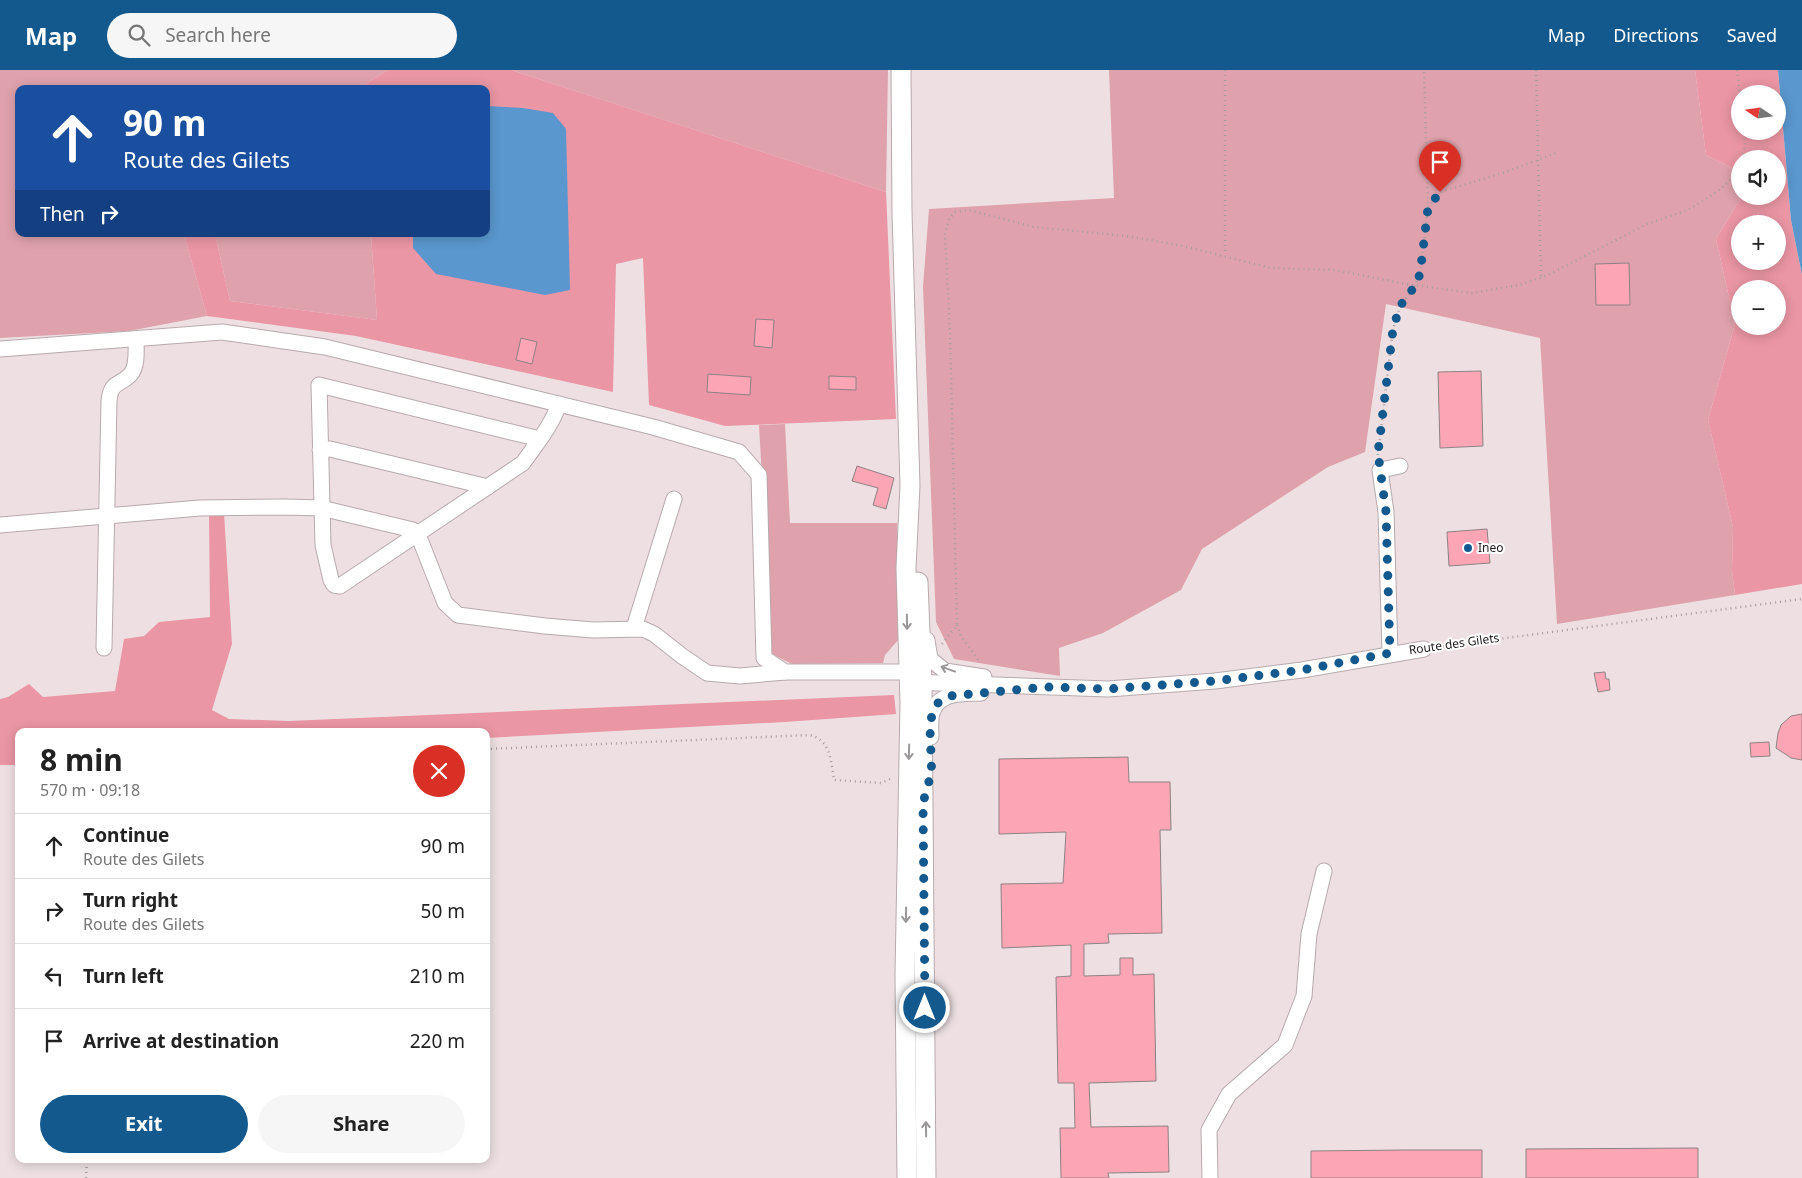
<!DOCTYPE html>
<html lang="en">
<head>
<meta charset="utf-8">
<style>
  :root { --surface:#fff; --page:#f6f6f6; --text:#222; --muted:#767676; --line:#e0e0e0; --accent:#14598e }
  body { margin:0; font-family:"Noto Sans",sans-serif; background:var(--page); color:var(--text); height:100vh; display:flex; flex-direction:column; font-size:19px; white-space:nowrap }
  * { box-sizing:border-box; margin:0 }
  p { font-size:16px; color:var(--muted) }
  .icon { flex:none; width:28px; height:28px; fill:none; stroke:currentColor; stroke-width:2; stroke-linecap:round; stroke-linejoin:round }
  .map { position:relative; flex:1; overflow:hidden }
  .panel { position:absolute; left:15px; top:658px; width:475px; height:435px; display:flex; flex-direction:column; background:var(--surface); border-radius:10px; box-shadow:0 2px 12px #0003 }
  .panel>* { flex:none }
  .guide { position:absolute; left:15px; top:15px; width:475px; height:152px; border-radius:10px; box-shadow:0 2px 12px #0003; background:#1a4fa0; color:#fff; overflow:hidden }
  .needle { width:32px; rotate:283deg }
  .controls { position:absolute; left:1731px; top:15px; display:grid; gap:10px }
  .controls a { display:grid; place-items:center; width:55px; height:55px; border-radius:50%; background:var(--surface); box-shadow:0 2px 12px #0003; font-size:25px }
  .pin { position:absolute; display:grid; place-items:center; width:42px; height:42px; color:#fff; margin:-51px -21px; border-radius:50% 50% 50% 0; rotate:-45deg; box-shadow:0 0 5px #0007 }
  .pin .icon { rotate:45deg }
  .me { position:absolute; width:55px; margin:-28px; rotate:0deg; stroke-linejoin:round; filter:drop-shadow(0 0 4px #0008) }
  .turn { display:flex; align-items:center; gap:18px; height:105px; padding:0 25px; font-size:22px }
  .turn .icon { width:65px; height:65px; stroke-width:2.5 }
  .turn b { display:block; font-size:35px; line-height:42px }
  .then { display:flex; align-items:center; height:48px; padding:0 25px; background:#0003; gap:10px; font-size:19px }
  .round { display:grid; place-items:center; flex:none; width:52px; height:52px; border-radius:26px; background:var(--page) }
  .overview { display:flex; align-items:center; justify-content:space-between; height:85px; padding:0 25px }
  h1 { font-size:30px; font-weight:700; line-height:38px }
  .cta { display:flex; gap:10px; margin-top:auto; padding:10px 25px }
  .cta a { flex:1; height:58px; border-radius:30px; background:var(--accent); color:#fff; font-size:20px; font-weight:700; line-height:58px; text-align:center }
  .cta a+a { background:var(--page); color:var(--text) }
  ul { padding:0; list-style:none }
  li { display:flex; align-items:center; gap:15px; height:65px; padding:0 25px; border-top:1px solid var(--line) }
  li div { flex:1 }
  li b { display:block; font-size:19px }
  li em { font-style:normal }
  header { display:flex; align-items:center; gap:30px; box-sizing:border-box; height:70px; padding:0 25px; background:var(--accent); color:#fff }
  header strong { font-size:24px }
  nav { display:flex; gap:28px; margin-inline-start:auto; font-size:18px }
  .search { width:350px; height:45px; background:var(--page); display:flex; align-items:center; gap:12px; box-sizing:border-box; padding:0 18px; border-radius:28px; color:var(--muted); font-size:19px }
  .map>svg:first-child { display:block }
</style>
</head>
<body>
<header>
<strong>Map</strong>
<div class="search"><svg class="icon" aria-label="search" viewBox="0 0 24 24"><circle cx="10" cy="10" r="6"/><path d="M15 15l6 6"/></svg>Search here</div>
<nav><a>Map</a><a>Directions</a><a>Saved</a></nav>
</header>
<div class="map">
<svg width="1802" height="1108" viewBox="0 0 1802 1108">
  <rect width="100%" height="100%" fill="#eee0e2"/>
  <g fill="#dfa2ac">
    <path d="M 0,0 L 388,0 L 361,17 L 361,19 L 19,19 L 19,164 L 184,164 L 207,246 L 129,261 L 0,268 Z"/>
    <path d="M 511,0 L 888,0 L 886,122 Z"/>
    <path d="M 1109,0 L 1695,0 L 1706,85 L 1740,102 L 1740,126 L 1742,126 L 1716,169 L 1735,254 L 1708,350 L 1733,457 L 1732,500 L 1735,525 L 1557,554 L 1540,268 L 1386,234 L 1365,382 L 1328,397 L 1202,479 L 1181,520 L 1103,563 L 1059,578 L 1060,606 L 954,589 L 936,552 L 923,217 L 929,139 L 1114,128 Z"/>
    <path d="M 215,164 L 371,164 L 377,250 L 230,231 Z"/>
    <path d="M 785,354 L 790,453 L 897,453 L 897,550 L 899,569 L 885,585 L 883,593 L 792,594 L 772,584 L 759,355 Z"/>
  </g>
  <g fill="#ea96a4" fill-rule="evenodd">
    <path d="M 388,0 L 511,0 L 886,122 L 896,349 L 725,356 L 649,335 L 643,188 L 616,194 L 613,322 L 356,266 L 207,246 L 184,164 L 215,164 L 230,231 L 377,250 L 371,164 L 486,164 L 486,19 L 361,19 L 361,17 Z"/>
    <path d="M 1695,0 L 1778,0 L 1791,150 L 1802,205 L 1802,514 L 1735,525 L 1732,500 L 1733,457 L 1708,350 L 1735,254 L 1716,169 L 1742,126 L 1778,126 L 1778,89 L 1740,89 L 1740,102 L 1706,85 ZM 1740,24 L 1778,24 L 1778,61 L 1740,61 ZM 1740,154 L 1778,154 L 1778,191 L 1740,191 ZM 1740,219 L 1778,219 L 1778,256 L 1740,256 Z"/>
    <path d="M 209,442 L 224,443 L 232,574 L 212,640 L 229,649 L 289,651 L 894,625 L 896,644 L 785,652 L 486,668 L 486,661 L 19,661 L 19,695 L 0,695 L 0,629 L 8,627 L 29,614 L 43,627 L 115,621 L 124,569 L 144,566 L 159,552 L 210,547 Z"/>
  </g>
  <g fill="#5a97ce">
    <path d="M 1778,0 L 1802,0 L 1802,205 L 1791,150 Z"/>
    <path d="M 486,36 L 523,38 L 553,43 L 566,59 L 570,220 L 545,225 L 436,204 L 413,178 L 413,164 L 486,164 Z"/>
  </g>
  <g fill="#fca6b5" stroke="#8f8284">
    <path d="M 1629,193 L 1630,235 L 1596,235 L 1595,194 Z"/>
    <path d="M 756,249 L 774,250 L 772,278 L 754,276 Z"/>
    <path d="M 521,268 L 537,272 L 532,294 L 516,290 Z"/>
    <path d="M 1481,301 L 1483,376 L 1440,378 L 1438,302 Z"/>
    <path d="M 708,304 L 751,307 L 750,325 L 707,322 Z"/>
    <path d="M 829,306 L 856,307 L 856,320 L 829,319 Z"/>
    <path d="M 857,396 L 894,408 L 886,439 L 873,435 L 878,418 L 852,411 Z"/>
    <path d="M 1487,459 L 1490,493 L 1449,496 L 1447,462 Z"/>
    <path d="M 1605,602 L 1606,609 L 1609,609 L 1610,620 L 1598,622 L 1594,603 Z"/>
    <path d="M 1802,644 L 1802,690 L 1791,688 L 1776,678 L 1778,663 L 1781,655 L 1791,646 Z"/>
    <path d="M 1769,672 L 1770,686 L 1751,687 L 1750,673 Z"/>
    <path d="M 1128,687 L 1129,712 L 1170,712 L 1171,760 L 1160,760 L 1162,863 L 1108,864 L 1109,873 L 1084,874 L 1084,906 L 1120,905 L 1120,888 L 1133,888 L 1133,905 L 1154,904 L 1156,1011 L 1089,1013 L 1091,1057 L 1168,1056 L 1169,1102 L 1108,1103 L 1109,1108 L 1061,1108 L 1060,1058 L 1075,1058 L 1074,1013 L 1058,1013 L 1056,907 L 1071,906 L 1071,875 L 1002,878 L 1001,814 L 1063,813 L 1066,762 L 999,764 L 999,689 Z"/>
    <path d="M 1698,1078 L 1698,1108 L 1526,1108 L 1526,1079 Z"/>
    <path d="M 1405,1080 L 1482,1080 L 1482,1108 L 1311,1108 L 1311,1081 Z"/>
  </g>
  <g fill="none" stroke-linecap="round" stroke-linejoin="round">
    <g stroke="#b8aaac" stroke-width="17">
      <g id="minor">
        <path d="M 0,279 L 222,262 L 325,277 L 653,357 L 739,382 L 759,405 L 764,588 L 785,602 L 920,602"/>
        <path d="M 540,369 L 319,315 L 323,475 L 331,510 L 334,515 L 340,516 L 523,393 C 536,374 551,357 559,334"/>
        <path d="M 320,380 L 330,379 L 488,417"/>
        <path d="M 0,455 L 200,438 L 286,437 L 321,438 L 413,460 L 421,472 L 445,533 L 458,545 L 545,556 L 593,560 L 643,559 L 654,564 L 682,586 L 707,603 L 740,606 L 785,602"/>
        <path d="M 634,558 L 674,429"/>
        <path d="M 927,570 L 930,589 L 945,601 L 984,607"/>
        <path d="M 104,578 L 109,331 C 111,311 119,316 130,305 C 138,297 136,279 136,269"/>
        <path d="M 1390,583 L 1386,442 L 1380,400 L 1400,396"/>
        <path d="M 911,612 L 1108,619 L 1215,611 L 1302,600 L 1424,579"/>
        <path d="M 931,667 C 931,660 930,650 932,643 C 939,621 963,624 981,623"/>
        <path d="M 1210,1108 L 1209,1060 L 1229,1024 L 1285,975 L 1304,926 L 1309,864 L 1324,801"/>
      </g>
    </g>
    <g stroke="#b8aaac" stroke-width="21">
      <g id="major">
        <path d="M 901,0 L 902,142 L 910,416 L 906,498 L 910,633 L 905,905 L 907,1108"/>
        <path d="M 918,512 L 922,613 L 926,1108"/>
      </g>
    </g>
    <g stroke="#a79c9e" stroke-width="2.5" stroke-dasharray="1 4" stroke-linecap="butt">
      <path d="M 1225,0 L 1225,185"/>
      <path d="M 1536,0 L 1541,208"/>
      <path d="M 1737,0 L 1740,24"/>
      <path d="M 1742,89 L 1745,75 L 1744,61"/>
      <path d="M 1428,137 L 1440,122 L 1503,103 L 1559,82"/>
      <path d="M 1378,385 L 1393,259 L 1400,237 L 1415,216 L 1420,204 L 1428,138 L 1424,0"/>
      <path d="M 957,555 L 961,566 L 979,591"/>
      <path d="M 942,574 L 957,555 L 950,262 L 945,164 L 949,149 L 955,142 L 969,140 L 1034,157 L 1127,166 L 1183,176 L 1271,198 L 1335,200 L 1406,214 L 1472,223 L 1520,215 L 1548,205 L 1647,154 L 1688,140 L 1718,121 L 1738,103 L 1740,96"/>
      <path d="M 1438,577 L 1802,529"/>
      <path d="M 486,679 L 810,665 C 831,670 831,692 834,710 L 881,713 L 890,709 L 891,706"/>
      <path d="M 86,1108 L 87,1089"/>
    </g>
    <use href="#minor" stroke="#fff" stroke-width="15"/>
    <use href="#major" stroke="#fff" stroke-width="19"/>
  </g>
  <defs><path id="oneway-shaft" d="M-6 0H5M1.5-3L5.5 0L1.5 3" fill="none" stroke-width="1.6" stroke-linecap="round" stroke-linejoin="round" transform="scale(1.25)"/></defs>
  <g stroke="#9a9898">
    <use href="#oneway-shaft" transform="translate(907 552) rotate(89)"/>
    <use href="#oneway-shaft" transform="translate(948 599) rotate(-160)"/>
    <use href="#oneway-shaft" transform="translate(909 682) rotate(91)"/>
    <use href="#oneway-shaft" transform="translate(906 845) rotate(91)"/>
    <use href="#oneway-shaft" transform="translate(926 1059) rotate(-91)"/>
  </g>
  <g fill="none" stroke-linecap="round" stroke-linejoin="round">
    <path stroke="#14598e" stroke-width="9" stroke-dasharray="0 16.2" d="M 925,938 L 923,734 C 925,724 929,713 931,703 C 934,680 920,635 949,626 L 1047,617 L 1108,619 L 1215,611 L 1302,600 L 1390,583 L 1386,442 L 1378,383 L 1393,259 L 1400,236 L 1415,216 L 1420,204 L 1428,138 L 1440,122"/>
  </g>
  <circle fill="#14598e" stroke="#fff" stroke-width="2" cx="1468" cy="478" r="5"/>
  <g text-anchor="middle" stroke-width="4" stroke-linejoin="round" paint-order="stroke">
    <g font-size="12" fill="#1f1a1b" stroke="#fff" text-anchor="start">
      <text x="1478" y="482">Ineo</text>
    </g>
    <g font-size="12" fill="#1f1a1b" stroke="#fff">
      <text transform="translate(1454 574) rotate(-8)" y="4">Route des Gilets</text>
    </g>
  </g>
</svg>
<div class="controls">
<a><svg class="needle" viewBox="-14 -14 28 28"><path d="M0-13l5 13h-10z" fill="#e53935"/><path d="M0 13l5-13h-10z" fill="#767676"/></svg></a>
<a><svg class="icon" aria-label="sound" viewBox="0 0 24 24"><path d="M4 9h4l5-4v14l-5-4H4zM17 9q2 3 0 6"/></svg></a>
<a>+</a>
<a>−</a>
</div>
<div class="pin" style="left:1440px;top:122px;background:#d93025"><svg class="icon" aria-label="arrive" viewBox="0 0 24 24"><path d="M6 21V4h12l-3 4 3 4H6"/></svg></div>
<svg class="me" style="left:925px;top:938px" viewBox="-20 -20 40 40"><circle r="17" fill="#14598e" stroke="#fff" stroke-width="3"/><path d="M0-11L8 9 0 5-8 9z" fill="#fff"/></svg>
<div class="guide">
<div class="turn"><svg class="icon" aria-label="ahead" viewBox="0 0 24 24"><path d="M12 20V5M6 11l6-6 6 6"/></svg><div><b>90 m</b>Route des Gilets</div></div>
<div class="then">Then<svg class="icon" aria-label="right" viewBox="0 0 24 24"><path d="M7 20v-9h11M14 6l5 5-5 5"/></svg></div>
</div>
<section class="panel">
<div class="overview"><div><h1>8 min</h1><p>570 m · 09:18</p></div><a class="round" style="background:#d93025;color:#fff"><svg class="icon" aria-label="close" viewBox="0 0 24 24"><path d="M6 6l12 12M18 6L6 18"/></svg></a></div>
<ul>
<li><svg class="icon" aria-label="ahead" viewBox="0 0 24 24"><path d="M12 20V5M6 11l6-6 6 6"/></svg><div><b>Continue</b><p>Route des Gilets</p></div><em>90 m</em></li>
<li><svg class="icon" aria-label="right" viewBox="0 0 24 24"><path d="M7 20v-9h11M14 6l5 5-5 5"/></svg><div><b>Turn right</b><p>Route des Gilets</p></div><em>50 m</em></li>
<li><svg class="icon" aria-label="left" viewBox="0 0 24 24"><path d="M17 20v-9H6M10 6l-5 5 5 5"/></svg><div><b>Turn left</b></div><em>210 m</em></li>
<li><svg class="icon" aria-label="arrive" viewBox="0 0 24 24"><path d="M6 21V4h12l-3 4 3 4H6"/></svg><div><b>Arrive at destination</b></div><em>220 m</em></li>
</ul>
<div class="cta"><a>Exit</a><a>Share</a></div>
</section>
</div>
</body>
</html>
